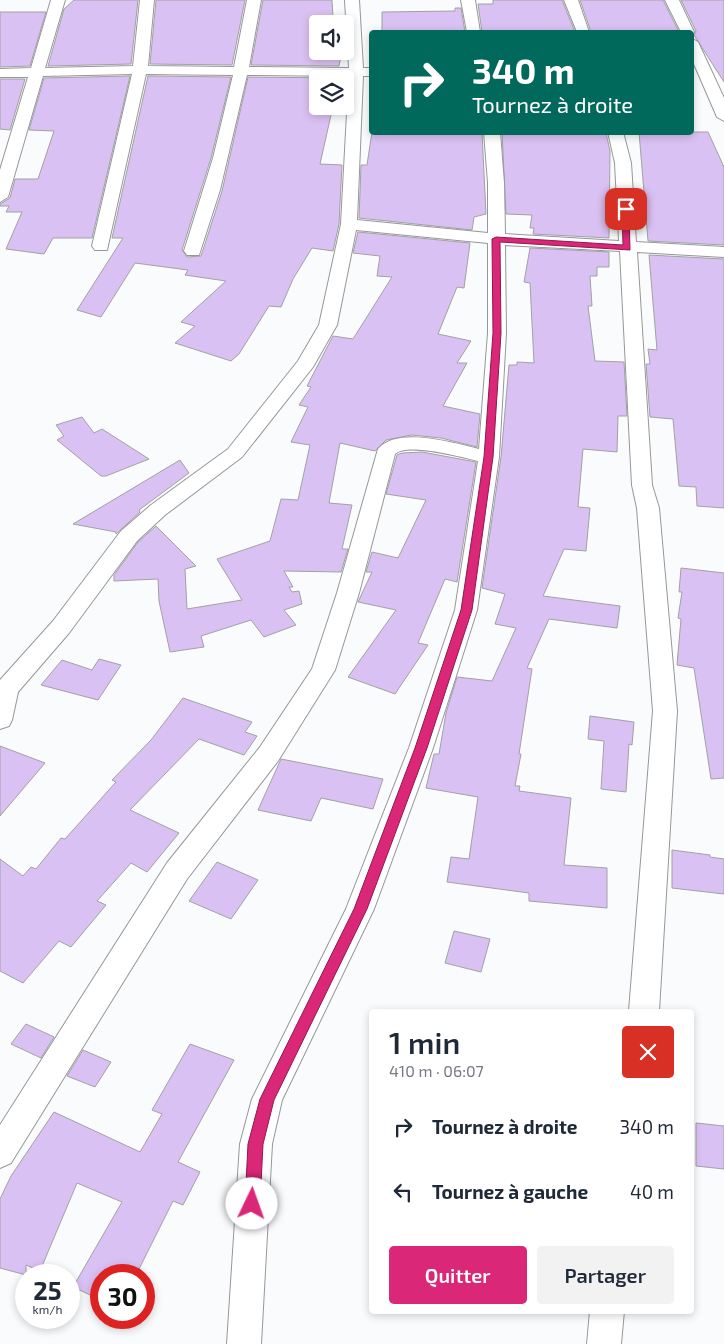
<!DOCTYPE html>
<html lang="fr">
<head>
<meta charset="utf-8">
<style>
  :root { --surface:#fff; --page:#f2f2f3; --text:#1f2937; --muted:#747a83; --accent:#db2777 }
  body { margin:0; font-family:"Exo 2",sans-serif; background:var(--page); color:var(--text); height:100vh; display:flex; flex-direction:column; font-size:19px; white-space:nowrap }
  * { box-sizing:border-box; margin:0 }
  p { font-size:16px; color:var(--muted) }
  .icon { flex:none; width:28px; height:28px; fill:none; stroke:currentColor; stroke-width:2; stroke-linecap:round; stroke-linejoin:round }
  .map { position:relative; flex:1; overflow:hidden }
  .drawer { position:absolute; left:369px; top:1009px; width:325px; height:305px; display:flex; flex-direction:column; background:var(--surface); border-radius:5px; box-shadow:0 2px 8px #0003 }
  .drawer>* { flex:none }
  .top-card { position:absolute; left:369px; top:30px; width:325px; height:105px; border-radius:5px; box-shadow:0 2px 8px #0003; background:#00695c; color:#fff; overflow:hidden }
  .fabs { position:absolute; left:309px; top:15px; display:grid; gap:10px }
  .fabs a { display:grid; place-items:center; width:45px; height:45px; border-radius:5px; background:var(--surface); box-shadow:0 2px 8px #0003; font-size:25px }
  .speed { position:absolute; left:15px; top:1264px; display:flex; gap:10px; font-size:25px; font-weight:700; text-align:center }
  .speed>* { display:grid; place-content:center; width:65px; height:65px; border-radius:50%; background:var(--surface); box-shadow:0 2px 8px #0003; line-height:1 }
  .speed small { font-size:12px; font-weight:400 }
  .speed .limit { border:8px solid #d22; background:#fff; color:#111 }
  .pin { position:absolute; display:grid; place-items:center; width:42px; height:42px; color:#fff; margin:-21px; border-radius:10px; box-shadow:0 2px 8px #0006 }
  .me { position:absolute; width:55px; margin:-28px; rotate:3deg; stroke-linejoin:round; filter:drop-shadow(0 0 4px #0008) }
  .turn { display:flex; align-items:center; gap:18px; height:105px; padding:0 20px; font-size:22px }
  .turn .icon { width:65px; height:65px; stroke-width:2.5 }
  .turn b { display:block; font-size:35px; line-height:42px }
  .round { display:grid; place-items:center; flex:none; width:52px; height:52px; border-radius:5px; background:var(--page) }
  .headline { display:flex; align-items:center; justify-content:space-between; height:85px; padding:0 20px }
  h1 { font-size:30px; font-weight:600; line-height:38px }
  .button { display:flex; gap:10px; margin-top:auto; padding:10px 20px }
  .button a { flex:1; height:58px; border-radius:5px; background:var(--accent); color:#fff; font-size:20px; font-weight:600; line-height:58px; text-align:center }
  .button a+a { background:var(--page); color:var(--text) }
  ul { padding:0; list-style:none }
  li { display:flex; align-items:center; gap:15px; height:65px; padding:0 20px }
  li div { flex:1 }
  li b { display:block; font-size:19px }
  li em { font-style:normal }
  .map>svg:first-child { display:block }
</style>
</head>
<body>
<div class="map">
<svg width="724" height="1344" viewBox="0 0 724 1344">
  <rect width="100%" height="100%" fill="#f9fbfd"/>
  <g fill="#dac1f3" stroke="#a2a1a3">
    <path d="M 74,0 L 138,0 L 131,64 L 48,66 L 64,9 Z"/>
    <path d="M 156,0 L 245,0 L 232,65 L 150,64 Z"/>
    <path d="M 263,0 L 332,0 L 333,19 L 344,20 L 345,24 L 318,24 L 318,51 L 342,51 L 339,66 L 251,65 Z"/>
    <path d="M 493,0 L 562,0 L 575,32 L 482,32 L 478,4 L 493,4 Z"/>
    <path d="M 580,0 L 663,0 L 679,32 L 591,32 Z"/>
    <path d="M 681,0 L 724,0 L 724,82 L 694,35 L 696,31 Z"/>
    <path d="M 455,8 L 461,8 L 465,32 L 382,32 L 382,12 L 455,11 Z"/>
    <path d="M 0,12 L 46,12 L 30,66 L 0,67 Z"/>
    <path d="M 130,76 L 92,238 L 53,238 L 44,254 L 6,249 L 22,212 L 6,212 L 9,206 L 0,206 L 0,204 L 10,198 L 15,179 L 38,179 L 54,131 L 29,130 L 44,78 Z"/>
    <path d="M 148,76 L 231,77 L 211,158 L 182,250 L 187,257 L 201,256 L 222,191 L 248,77 L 337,78 L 318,79 L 318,106 L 333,106 L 320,164 L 342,165 L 339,224 L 333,251 L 312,248 L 293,279 L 281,307 L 269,306 L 239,354 L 231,361 L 175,343 L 195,326 L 181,322 L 226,281 L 185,275 L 188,270 L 135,263 L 101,317 L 77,310 L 123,238 L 112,238 Z"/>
    <path d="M 0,79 L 25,79 L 10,130 L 0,129 Z"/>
    <path d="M 372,132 L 482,132 L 486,214 L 474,217 L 472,230 L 359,218 L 361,165 L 367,165 Z"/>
    <path d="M 502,132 L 606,133 L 610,151 L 609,238 L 533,234 L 534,228 L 530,228 L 532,215 L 506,214 Z"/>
    <path d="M 639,132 L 708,132 L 724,167 L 724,245 L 648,241 Z"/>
    <path d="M 358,232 L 470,243 L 464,288 L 457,287 L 438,334 L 471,341 L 457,363 L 467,363 L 443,406 L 480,414 L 477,447 L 441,438 L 412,435 L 386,440 L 375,451 L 340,443 L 329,503 L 352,505 L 342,549 L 348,549 L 341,572 L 284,571 L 293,587 L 289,587 L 292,592 L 299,591 L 302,604 L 284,610 L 296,625 L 264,637 L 251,620 L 201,636 L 204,647 L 170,652 L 159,601 L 158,579 L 114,581 L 114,575 L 138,542 L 156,526 L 196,566 L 185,569 L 187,609 L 242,600 L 217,559 L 270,541 L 281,499 L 298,500 L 310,445 L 291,442 L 308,407 L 299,405 L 311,387 L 307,386 L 333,336 L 353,339 L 392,277 L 377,276 L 380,256 L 353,253 Z"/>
    <path d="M 530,248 L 609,252 L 609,267 L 597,267 L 597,276 L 590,276 L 592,306 L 588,306 L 595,361 L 624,362 L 627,416 L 618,416 L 617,452 L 583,449 L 578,507 L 590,508 L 586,551 L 564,549 L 543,596 L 620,606 L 617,628 L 549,619 L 527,668 L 532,669 L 519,754 L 521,754 L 515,786 L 520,786 L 519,791 L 571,798 L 564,865 L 607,868 L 607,908 L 529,901 L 529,893 L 447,882 L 451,857 L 469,859 L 478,797 L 426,788 L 434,754 L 439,754 L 446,713 L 457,677 L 492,681 L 516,628 L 495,624 L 505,594 L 482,588 L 501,457 L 509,365 L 517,365 L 517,362 L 534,363 L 530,283 L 524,282 Z"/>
    <path d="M 649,255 L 724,259 L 724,508 L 697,506 L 696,487 L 679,486 L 673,419 L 650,417 L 646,364 L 650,364 L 648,349 L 657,350 Z"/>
    <path d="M 82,417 L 94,433 L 102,429 L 149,459 L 106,476 L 101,476 L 57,440 L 64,436 L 56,425 Z"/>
    <path d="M 422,452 L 476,462 L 457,582 L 445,579 L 418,643 L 428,645 L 395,694 L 348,677 L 396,610 L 358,602 L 372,572 L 366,572 L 372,552 L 398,558 L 426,500 L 386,494 L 397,455 L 402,453 Z"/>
    <path d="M 180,460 L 189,473 L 139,510 L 140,512 L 116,534 L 116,532 L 73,524 Z"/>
    <path d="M 681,568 L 724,573 L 724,778 L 711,779 L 694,668 L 677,665 L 681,619 L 678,618 L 682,592 L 679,592 Z"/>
    <path d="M 99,659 L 121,665 L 98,700 L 41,685 L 62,660 L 92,670 Z"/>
    <path d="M 183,698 L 252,722 L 245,732 L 257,736 L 244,755 L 199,739 L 130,810 L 179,833 L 147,872 L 131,863 L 97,901 L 106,905 L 71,947 L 59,941 L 23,983 L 0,971 L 0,859 L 23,876 L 31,867 L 36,869 L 61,838 L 65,839 L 116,782 L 112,780 L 151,740 Z"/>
    <path d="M 590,716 L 634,722 L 632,745 L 629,744 L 626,792 L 601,789 L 604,741 L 588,739 Z"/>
    <path d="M 0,746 L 45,763 L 0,816 Z"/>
    <path d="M 281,759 L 383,779 L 373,809 L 321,798 L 311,821 L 258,810 Z"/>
    <path d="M 672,850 L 710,855 L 710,857 L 724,859 L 724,894 L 672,888 Z"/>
    <path d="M 217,862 L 258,880 L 231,919 L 189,901 Z"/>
    <path d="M 454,931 L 490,939 L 481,972 L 445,963 Z"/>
    <path d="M 26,1024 L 54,1037 L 41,1058 L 11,1044 Z"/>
    <path d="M 190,1044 L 234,1060 L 178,1162 L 200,1172 L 183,1205 L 173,1201 L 136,1275 L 101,1275 L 101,1300 L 73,1287 L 122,1202 L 77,1183 L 40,1271 L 26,1265 L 26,1275 L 0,1268 L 0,1199 L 11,1176 L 54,1112 L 140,1152 L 162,1114 L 152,1110 Z"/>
    <path d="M 83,1050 L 111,1062 L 95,1087 L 67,1076 Z"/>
    <path d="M 696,1123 L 724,1126 L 724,1169 L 696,1166 Z"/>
  </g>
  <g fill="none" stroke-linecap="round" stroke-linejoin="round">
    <g stroke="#959799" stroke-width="2">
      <g id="street">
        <path d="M 51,0 L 65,0 L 45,68 L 133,66 L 140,0 L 154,0 L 148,66 L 234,67 L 247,0 L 261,0 L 249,67 L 349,68 L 345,0 L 359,0 L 363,68 L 371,68 L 371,76 L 363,76 L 357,220 L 488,233 L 488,183 L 484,132 L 500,132 L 504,183 L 505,234 L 619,241 L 615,163 L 608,132 L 623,132 L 631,163 L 636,242 L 724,247 L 724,257 L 637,252 L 652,485 L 659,508 L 677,711 L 659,1011 L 629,1011 L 653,711 L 637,508 L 632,485 L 620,251 L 505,245 L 506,333 L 499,457 L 477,610 L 433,748 L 374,909 L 282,1100 L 272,1144 L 261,1344 L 227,1344 L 240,1144 L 252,1099 L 346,909 L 409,748 L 455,610 L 478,461 C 462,457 407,442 395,454 L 359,593 L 335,670 L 278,761 L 187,879 L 11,1163 L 0,1168 L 0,1125 L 167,863 L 260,747 L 312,669 L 337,593 L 378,449 C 397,426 454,443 479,449 L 488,333 L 488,243 L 356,230 L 337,325 L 313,367 L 242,457 L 165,515 L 137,541 L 69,633 L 18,692 L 12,720 L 9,726 L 0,729 L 0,680 L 53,621 L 121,531 L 151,505 L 228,449 L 298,361 L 319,325 L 341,224 L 349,76 L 247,75 L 220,190 L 199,255 L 187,255 L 184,251 L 213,158 L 233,75 L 146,74 L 107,250 L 95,250 L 92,246 L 132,74 L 43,76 L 8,197 L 0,202 L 0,170 L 28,77 L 0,77 L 0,69 L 31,68 Z"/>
        <path d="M 461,0 L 475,0 L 480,32 L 467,32 Z"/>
        <path d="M 564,0 L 578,0 L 589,32 L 577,32 Z"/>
        <path d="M 665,0 L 679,0 L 694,32 L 692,35 L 691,32 L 681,32 Z"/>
        <path d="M 691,38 L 698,42 L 724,98 L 724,121 L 717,117 L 691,57 Z"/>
        <path d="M 590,1311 L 624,1311 L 621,1344 L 587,1344 Z"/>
      </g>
    </g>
    <use href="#street" fill="#fff" fill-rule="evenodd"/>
  </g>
  <path fill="#db2777" stroke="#8e194d" d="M 626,207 L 629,209 L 630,250 L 500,242 L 501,333 L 493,457 L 472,610 L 427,748 L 367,909 L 274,1100 L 263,1144 L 260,1204 L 258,1209 L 252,1212 L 247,1209 L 245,1204 L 248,1144 L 260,1099 L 354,909 L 415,748 L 461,610 L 484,457 L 493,333 L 492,239 L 496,237 L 623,245 L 622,209 Z"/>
</svg>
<div class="fabs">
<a><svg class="icon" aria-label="sound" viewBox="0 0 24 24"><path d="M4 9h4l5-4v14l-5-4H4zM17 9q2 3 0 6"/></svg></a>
<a><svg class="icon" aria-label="layers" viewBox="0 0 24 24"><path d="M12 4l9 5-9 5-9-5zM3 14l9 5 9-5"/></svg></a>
</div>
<div class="speed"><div>25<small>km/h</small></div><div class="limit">30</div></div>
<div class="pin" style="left:626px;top:209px;background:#d93025"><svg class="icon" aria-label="arrive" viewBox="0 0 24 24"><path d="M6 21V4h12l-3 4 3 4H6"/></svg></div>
<svg class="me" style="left:252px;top:1204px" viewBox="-20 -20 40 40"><circle r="19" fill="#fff"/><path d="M0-13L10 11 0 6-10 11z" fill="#db2777"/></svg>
<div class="top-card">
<div class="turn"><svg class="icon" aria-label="right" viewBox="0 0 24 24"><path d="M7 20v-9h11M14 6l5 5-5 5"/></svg><div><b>340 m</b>Tournez à droite</div></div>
</div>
<section class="drawer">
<div class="headline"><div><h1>1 min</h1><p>410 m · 06:07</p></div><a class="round" style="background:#d93025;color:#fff"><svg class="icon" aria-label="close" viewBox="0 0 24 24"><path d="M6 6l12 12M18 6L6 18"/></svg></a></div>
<ul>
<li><svg class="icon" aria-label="right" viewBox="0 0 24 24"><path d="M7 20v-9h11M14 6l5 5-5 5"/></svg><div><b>Tournez à droite</b></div><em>340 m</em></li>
<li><svg class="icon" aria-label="left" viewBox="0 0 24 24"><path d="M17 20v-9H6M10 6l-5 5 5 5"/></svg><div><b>Tournez à gauche</b></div><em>40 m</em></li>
</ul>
<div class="button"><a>Quitter</a><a>Partager</a></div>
</section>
</div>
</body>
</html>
